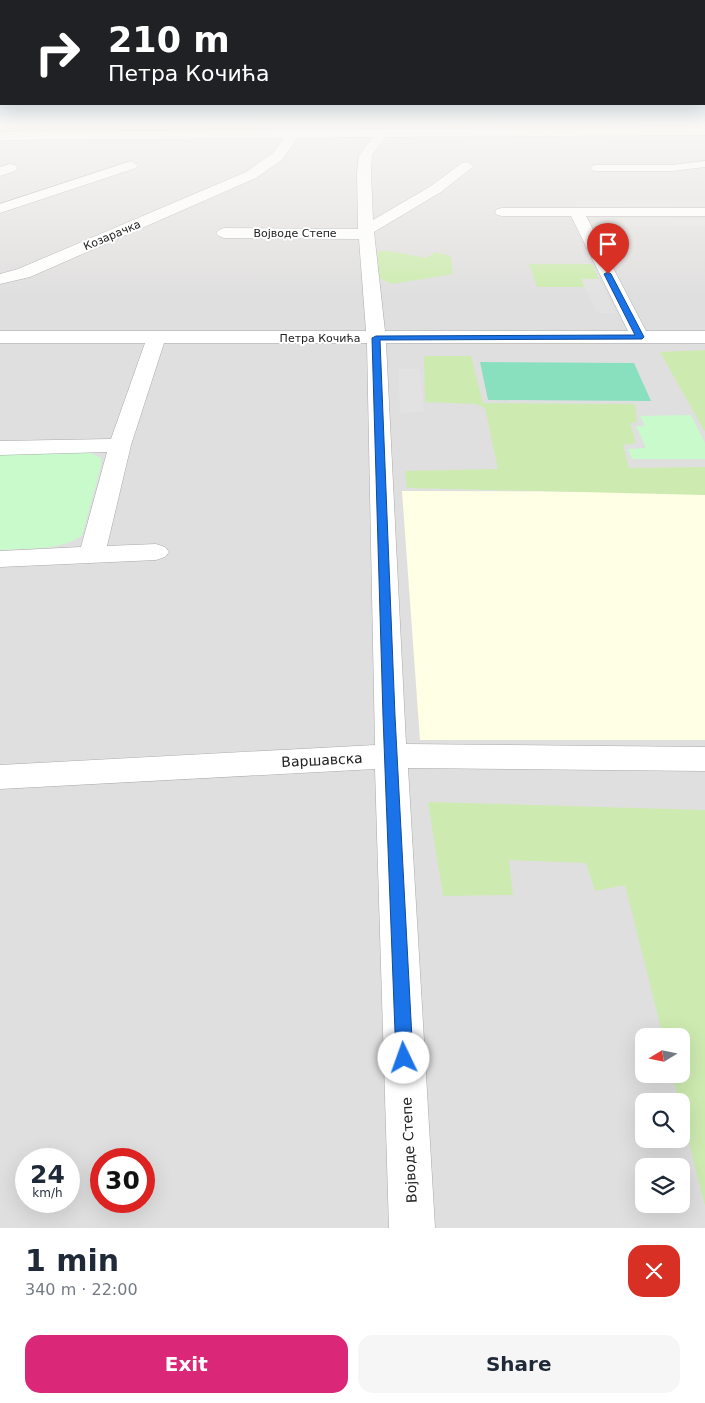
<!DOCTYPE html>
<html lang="en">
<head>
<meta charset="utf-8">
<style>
  :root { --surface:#fff; --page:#f6f6f7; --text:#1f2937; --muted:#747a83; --accent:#db2777 }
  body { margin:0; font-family:"DejaVu Sans",sans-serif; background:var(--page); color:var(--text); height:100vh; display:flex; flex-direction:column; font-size:19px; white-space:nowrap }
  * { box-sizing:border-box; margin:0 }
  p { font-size:16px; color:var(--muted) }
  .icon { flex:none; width:28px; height:28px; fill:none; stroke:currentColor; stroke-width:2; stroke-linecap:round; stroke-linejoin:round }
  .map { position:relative; height:1228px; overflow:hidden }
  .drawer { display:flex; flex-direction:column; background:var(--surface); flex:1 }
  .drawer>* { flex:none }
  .guide { position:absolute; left:0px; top:0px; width:705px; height:105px; box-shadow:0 5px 20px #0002; background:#202124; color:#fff; overflow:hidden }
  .needle { width:32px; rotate:260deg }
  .buttons { position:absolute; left:635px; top:1028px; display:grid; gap:10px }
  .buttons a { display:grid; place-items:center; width:55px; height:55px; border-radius:10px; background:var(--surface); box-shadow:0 5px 20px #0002; font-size:25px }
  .speed { position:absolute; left:15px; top:1148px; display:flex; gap:10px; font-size:25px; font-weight:700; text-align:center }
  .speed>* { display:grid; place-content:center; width:65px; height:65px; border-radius:50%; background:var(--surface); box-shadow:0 5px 20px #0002; line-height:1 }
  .speed small { font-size:12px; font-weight:400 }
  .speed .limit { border:8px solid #d22; background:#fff; color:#111 }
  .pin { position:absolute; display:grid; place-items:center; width:42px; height:42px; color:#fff; margin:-51px -21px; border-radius:50% 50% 50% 0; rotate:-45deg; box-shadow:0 0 5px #0007 }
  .pin .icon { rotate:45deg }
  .me { position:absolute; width:55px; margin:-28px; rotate:357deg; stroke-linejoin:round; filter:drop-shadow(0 0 4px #0008) }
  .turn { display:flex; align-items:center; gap:18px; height:105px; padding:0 25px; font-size:22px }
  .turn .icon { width:65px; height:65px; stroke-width:2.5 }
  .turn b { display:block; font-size:35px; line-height:42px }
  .round { display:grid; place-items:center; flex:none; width:52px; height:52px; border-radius:15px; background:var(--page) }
  .head { display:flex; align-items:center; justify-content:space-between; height:85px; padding:0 25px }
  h1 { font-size:30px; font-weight:700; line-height:38px }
  .action { display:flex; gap:10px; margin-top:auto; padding:10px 25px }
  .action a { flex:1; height:58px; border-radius:15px; background:var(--accent); color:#fff; font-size:20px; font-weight:700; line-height:58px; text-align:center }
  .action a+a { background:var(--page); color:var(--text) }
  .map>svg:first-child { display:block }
</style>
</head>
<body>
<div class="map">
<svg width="705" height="1228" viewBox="0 0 705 1228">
  <rect width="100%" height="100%" fill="#f2efe9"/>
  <path fill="#e0dfdf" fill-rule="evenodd" d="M 0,125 L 705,125 L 705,1228 L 0,1228 ZM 644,1036 L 681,1036 L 681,1074 L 644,1074 ZM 644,1101 L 681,1101 L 681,1139 L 644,1139 ZM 26,1159 L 69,1159 L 69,1201 L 26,1201 ZM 101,1159 L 144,1159 L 144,1201 L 101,1201 ZM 644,1166 L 681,1166 L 681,1204 L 644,1204 Z"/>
  <path fill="#ffffe5" d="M 402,491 L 705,492 L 705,740 L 420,740 Z"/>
  <g fill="#cdebb0">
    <path d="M 378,251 L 389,251 L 427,258 L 435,252 L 451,256 L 453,274 L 392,284 L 377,277 Z"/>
    <path d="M 529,264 L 592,264 L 599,279 L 582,279 L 585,287 L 537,287 Z"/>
    <path d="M 705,350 L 705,432 L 660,352 Z"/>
    <path d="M 424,356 L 471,356 L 483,403 L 635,404 L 637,422 L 630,423 L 636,443 L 623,445 L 629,468 L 705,467 L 705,495 L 407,488 L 405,471 L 498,469 L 485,408 L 476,404 L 425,402 Z"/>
    <path d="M 428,802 L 705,810 L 705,1206 L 681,1110 L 681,1101 L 679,1101 L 672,1074 L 681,1074 L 681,1036 L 663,1036 L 625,885 L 595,891 L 586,863 L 509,860 L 513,895 L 443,896 Z"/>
  </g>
  <g fill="#c8facc">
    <path d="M 691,415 L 705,443 L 705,459 L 632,459 L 628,449 L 646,448 L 636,426 L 645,426 L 640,416 Z"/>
    <path d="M 87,451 L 101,458 L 101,466 L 82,536 C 59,551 27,548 0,550 L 0,455 Z"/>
  </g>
  <path fill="#88e0be" d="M 480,362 L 634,363 L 651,401 L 488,400 Z"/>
  <g fill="#e2e2e2">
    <path d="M 574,201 L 705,202 L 705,210 L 577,209 Z"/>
    <path d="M 622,218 L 705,219 L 705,226 L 626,226 Z"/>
    <path d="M 581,279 L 599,279 L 616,313 L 597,313 Z"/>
    <path d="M 398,369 L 420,369 L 424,412 L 400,413 Z"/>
  </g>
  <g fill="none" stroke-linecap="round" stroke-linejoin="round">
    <g stroke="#a9a9a9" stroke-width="1">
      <path id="service" d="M 705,161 L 705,167 L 672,171 L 594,171 L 590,168 L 594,165 L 672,165 Z"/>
    </g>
    <g stroke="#a9a9a9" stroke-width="1">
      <g id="minor">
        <path d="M 705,127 L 705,135 L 386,137 L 372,155 L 371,172 L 373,220 L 431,186 L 462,163 L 467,162 L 474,166 L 441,192 L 374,232 L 385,331 L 628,331 L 571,216 L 502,216 L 497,215 L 495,212 L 497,209 L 502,208 L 705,208 L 705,216 L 586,216 L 646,331 L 705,331 L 705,343 L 386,343 L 406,744 L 705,747 L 705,771 L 408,768 L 435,1228 L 389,1228 L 375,769 L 0,789 L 0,765 L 375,745 L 367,343 L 164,343 L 131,445 L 107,546 L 156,544 L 165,547 L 169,552 L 165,557 L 156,560 L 0,567 L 0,551 L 81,547 L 107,452 L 0,455 L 0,441 L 111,439 L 145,343 L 0,343 L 0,331 L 366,331 L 359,239 L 224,238 L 219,236 L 216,233 L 219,230 L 224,228 L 358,229 L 357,172 L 359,155 L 373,137 L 297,138 L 283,159 L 256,178 L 30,277 L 0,284 L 0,274 L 18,269 L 246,172 L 273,153 L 284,138 L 0,140 L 0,132 Z"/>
        <path d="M 131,161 L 138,165 L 136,168 L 0,213 L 0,204 Z"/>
        <path d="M 10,164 L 15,165 L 17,168 L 15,171 L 0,176 L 0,167 Z"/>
      </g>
    </g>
    <use href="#service" fill="#fff" fill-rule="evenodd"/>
    <use href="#minor" fill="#fff" fill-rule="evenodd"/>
  </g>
  <linearGradient id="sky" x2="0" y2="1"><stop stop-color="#8fc0e4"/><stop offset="0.42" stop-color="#f9f8f5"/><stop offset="1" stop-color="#f9f8f5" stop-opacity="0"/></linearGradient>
  <rect width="705" height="297" fill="url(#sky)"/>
  <path fill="#1a73e8" stroke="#114b97" d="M 608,272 L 611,274 L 644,337 L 642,339 L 380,340 L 395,716 L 413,1058 L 411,1063 L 404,1066 L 398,1063 L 396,1058 L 383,716 L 372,338 L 376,336 L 635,335 L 604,274 Z"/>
  <g text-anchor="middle" stroke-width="4" stroke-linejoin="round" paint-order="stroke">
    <g font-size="11" fill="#222" stroke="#fff">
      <text x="295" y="237">Војводе Степе</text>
      <text transform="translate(112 235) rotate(-23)" y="4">Козарачка</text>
      <text x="320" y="342">Петра Кочића</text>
    </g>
    <g font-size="14" fill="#222" stroke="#fff">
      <text transform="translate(322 760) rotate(-3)" y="5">Варшавска</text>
      <text transform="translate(409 1150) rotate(-93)" y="5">Војводе Степе</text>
    </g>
  </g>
</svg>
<div class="buttons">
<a><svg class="needle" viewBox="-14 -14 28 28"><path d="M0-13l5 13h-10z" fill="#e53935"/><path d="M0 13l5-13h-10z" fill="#747a83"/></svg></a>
<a><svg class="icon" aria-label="search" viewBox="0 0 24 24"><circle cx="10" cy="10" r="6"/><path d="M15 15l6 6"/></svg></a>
<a><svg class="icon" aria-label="layers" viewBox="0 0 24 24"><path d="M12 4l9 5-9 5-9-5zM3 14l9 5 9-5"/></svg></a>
</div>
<div class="speed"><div>24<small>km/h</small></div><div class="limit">30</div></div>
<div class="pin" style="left:608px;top:274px;background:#d93025"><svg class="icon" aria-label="arrive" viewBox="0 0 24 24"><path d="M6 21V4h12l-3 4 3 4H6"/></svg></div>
<svg class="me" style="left:404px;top:1058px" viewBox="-20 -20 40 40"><circle r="19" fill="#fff"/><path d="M0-13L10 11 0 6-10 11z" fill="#1a73e8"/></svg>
<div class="guide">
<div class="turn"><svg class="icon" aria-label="right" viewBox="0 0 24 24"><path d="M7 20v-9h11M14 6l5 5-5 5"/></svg><div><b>210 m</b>Петра Кочића</div></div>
</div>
</div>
<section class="drawer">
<div class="head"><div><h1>1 min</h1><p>340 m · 22:00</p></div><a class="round" style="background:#d93025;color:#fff"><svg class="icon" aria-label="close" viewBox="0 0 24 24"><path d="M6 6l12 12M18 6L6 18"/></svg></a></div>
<div class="action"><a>Exit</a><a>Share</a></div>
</section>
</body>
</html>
